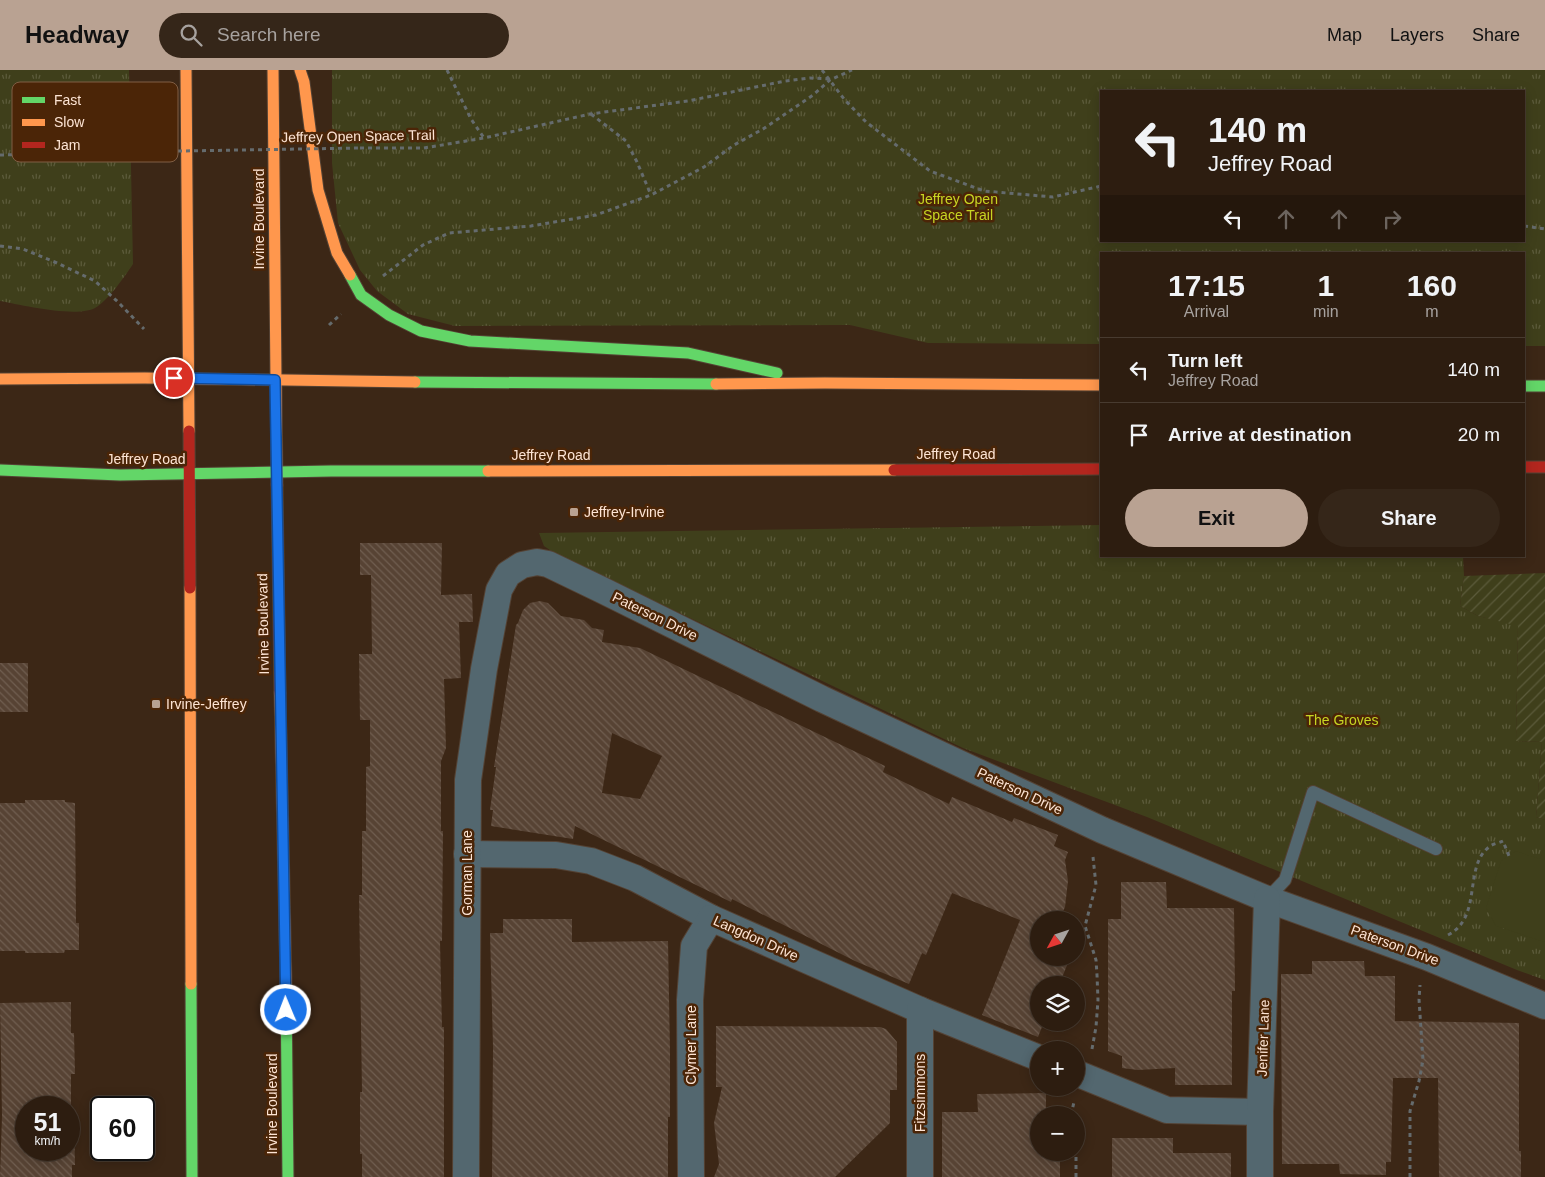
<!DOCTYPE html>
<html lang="en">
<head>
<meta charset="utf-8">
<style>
  :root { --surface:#2d1d10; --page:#352619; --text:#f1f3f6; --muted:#a7a29f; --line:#483b30; --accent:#b9a292 }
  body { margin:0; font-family:Helvetica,sans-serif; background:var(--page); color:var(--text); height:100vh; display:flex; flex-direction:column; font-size:19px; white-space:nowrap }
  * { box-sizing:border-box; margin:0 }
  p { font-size:16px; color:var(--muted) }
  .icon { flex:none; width:28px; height:28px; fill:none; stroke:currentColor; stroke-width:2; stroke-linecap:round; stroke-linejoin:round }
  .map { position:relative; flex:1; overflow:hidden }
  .drawer { position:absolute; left:1100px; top:182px; width:425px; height:305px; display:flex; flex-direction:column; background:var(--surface); border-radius:0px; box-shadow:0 2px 12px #0003,0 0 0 1px var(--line) }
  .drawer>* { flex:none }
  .guide { position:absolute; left:1100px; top:20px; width:425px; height:152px; border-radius:0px; box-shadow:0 2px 12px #0003,0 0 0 1px var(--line); background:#2d1d10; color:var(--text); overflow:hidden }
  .needle { width:32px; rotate:230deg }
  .fabs { position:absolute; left:1030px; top:841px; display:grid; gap:10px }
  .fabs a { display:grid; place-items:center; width:55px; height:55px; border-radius:50%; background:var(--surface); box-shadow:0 2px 12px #0003,0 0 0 1px var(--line); font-size:25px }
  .speed { position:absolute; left:15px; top:1026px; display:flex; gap:10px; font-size:25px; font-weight:700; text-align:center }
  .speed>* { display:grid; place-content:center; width:65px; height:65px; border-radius:50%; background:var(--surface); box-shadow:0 2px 12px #0003,0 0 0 1px var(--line); line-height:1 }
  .speed small { font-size:12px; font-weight:400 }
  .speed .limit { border:2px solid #111; border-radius:8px; background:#fff; color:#111 }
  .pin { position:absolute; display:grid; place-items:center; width:42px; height:42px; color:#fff; margin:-21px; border:2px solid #fff; border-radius:50%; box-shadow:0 1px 5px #0007 }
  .me { position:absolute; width:55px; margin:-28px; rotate:359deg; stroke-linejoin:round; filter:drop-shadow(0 0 4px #0008) }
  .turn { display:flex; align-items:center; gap:18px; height:105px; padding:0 25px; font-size:22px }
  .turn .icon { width:65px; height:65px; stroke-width:2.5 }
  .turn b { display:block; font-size:35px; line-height:42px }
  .lanes { display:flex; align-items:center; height:48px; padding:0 25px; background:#0003; justify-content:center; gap:25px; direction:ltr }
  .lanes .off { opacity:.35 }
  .eta { display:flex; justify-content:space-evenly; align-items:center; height:85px; text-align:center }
  .eta b { font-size:30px; font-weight:600; line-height:35px }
  .button { display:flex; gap:10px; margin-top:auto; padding:10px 25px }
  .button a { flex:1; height:58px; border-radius:30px; background:var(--accent); color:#111; font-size:20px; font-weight:600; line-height:58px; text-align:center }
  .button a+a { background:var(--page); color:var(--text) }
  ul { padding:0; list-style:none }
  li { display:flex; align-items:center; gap:15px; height:65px; padding:0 25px; border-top:1px solid var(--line) }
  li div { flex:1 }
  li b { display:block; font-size:19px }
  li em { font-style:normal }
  header { display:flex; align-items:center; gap:30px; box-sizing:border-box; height:70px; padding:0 25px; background:var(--accent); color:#111 }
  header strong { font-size:24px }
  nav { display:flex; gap:28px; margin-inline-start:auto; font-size:18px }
  .search { width:350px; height:45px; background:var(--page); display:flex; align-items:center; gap:12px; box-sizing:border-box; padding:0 18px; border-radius:28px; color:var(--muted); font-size:19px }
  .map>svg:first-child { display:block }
</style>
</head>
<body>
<header>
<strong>Headway</strong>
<div class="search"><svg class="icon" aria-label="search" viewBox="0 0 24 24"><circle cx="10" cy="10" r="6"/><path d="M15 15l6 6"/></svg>Search here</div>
<nav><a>Map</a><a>Layers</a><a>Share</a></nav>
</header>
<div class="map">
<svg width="1545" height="1107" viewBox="0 0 1545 1107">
  <defs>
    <pattern id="grass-tufts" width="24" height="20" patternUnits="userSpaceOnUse" patternTransform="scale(1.25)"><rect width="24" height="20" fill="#3f3f1b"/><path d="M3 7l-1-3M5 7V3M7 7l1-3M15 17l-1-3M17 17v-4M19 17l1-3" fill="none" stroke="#5c5b3b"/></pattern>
    <pattern id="garden-furrows" width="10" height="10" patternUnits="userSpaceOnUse" patternTransform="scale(1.25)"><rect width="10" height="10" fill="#3f3f1b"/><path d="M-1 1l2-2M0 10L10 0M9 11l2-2" fill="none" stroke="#5c5b3b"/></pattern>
    <pattern id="building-back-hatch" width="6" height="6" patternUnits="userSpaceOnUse" patternTransform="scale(1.25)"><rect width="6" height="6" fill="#574334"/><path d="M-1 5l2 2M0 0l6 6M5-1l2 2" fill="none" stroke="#705e50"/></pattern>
  </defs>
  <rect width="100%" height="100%" fill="#3c2716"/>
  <g fill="url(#grass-tufts)" fill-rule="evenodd">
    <path d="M 0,0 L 129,0 L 133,194 C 125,206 108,231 95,238 C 76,248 22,235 0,231 Z"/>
    <path d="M 332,0 L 1545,0 L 1545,276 L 1524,276 L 1524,184 L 1101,184 L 1101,274 L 928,273 L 850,255 L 455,256 L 408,244 L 377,221 L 360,200 L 338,153 L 332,93 ZM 1101,21 L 1524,21 L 1524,171 L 1101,171 Z"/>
    <path d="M 1101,455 L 1101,486 L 1463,486 L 1464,506 L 1460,536 L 1478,546 L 1518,555 L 1516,671 L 1542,672 L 1536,747 L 1545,750 L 1545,910 L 1517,900 L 1147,747 L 963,678 L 556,484 L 544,476 L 539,463 Z"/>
  </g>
  <path fill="url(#garden-furrows)" d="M 1545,503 L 1545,750 L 1536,747 L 1542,672 L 1516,671 L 1518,556 L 1478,546 L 1460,536 L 1464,506 Z"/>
  <path fill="#3f3f1b" d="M 1545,774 L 1545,872 L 1496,856 L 1486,838 L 1501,791 L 1516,781 L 1540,789 Z"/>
  <g fill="url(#building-back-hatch)" fill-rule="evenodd">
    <path d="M 360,473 L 442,473 L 441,525 L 472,524 L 473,552 L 459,552 L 461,608 L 444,609 L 446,678 L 441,691 L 441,761 L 443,761 L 442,871 L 440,871 L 442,957 L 444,957 L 444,1107 L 362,1107 L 362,1084 L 360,1084 L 360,1022 L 362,1022 L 359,825 L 362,825 L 362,761 L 366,761 L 366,697 L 370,696 L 370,650 L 360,650 L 359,584 L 372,584 L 371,505 L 360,505 Z"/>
    <path d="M 540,531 L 548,533 L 561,546 L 584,550 L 592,558 L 604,560 L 602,572 L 640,578 L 885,696 L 883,702 L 949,734 L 952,727 L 1012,752 L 1014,748 L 1058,765 L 1054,776 L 1068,782 L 1065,790 L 1068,811 L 1065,837 L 1059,850 L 1039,850 L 1039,888 L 1070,888 L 1059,915 L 1039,915 L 1039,952 L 1044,952 L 1038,967 L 982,945 L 1020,850 L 952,823 L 926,885 L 922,883 L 909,914 L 855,891 L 732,829 L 731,832 L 575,756 L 573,769 L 491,756 L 493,740 L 490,740 L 496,697 L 494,697 L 516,555 L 518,553 L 523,540 L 530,533 ZM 612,663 L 662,686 L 640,729 L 602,723 Z"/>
    <rect x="0" y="593" width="28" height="49"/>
    <path d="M 25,730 L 65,730 L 65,732 L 75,733 L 76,853 L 79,853 L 79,880 L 65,880 L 64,883 L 25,883 L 25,881 L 0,881 L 0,733 L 25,733 Z"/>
    <path d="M 1121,812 L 1166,812 L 1167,838 L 1234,838 L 1235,921 L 1232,921 L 1232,1015 L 1175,1015 L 1175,998 L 1138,1000 L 1122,998 L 1122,986 L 1108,981 L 1108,849 L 1121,849 Z"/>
    <path d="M 503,849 L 572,849 L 572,872 L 668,871 L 670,981 L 670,1047 L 668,1047 L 668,1107 L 492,1107 L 493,977 L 490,863 L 503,863 Z"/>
    <path d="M 1312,891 L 1364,891 L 1365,906 L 1395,906 L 1395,951 L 1519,953 L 1519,1081 L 1521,1081 L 1521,1107 L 1439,1107 L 1438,1008 L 1393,1008 L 1391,1092 L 1386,1092 L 1386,1105 L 1340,1104 L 1339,1094 L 1282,1094 L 1281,904 L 1312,904 Z"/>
    <path d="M 71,932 L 71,963 L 74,963 L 75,1004 L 71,1004 L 71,1053 L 74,1054 L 75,1095 L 72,1095 L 72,1107 L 0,1107 L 2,1046 L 0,933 ZM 26,1038 L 69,1038 L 69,1080 L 26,1080 Z"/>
    <path d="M 716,956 L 880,957 L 886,959 L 897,972 L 897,1020 L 890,1020 L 890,1053 L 835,1107 L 714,1107 L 719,1094 L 714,1053 L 722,1017 L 716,1017 Z"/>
    <path d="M 1046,1023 L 1046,1042 L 1059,1042 L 1059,1045 L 1039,1045 L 1039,1082 L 1060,1082 L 1060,1107 L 942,1107 L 942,1042 L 978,1042 L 977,1024 Z"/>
    <path d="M 1112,1068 L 1173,1068 L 1173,1083 L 1231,1083 L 1231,1107 L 1112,1107 Z"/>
  </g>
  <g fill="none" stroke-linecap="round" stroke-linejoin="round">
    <g stroke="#544234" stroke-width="14">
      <path id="lane" d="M 1267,829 L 1285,810 L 1313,722 L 1436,779"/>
    </g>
    <g stroke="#544234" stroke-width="28">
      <g id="street">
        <path d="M 467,784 L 556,785 L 591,791 L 635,808 L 711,848 L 920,940 L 1039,988"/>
        <path d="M 920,940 L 920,1107"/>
        <path d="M 1076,1003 L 1167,1040 L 1260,1042"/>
        <path d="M 466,1107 L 468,710 L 484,599 L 499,520 L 508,504 L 522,495 L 537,492 L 548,494 L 602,520 L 822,629 L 1102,760 L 1267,829 L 1427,887 L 1545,936"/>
        <path d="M 691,1107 L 690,930 L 694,876 L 711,848"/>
        <path d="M 1260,1107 L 1260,1042 L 1267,829"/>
      </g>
    </g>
    <g stroke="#544234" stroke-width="13">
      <g id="fast">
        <path d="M 350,205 L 361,225 L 389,245 L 421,261 L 470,271 L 688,283 L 777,303"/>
        <path d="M 415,312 L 716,314"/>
        <path d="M 1524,316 L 1545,316"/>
        <path d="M 0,400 L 120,405 L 331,401 L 488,401"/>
        <path d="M 191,914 L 192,1107"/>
        <path d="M 286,914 L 288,1107"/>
      </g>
    </g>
    <g stroke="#544234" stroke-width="13">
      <g id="slow">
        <path d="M 186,0 L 189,361"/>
        <path d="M 273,0 L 277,415"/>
        <path d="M 300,0 L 304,12 L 318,120 L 337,183 L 350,205"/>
        <path d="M 0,309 L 145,308 L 415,312"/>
        <path d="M 716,314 L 825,313 L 1101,315"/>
        <path d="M 488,401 L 894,400"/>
        <path d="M 190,518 L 191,914"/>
        <path d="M 280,623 L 286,914"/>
      </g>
    </g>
    <g stroke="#544234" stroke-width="13">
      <g id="jam">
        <path d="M 189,361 L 190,518"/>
        <path d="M 1524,397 L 1545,397"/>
        <path d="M 894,400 L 1101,399"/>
        <path d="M 277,415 L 280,623"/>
      </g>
    </g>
    <g stroke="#656b6d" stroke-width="3" stroke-dasharray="4 4" stroke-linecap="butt">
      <path d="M 447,0 L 471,49 L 484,68"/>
      <path d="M 822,0 L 844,29 L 866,52 L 930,101 L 984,121 L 1053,127 L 1101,116"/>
      <path d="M 591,44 L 626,71 L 637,92 L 651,125"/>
      <path d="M 360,78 L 424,78 L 484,68 L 590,44 L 688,31 L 785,11 L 810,8 L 830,9"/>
      <path d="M 0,85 L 122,82"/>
      <path d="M 1524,156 L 1545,159"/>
      <path d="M 0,176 L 23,179 L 57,193 L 95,211 L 118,232 L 144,259"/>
      <path d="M 383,206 L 423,175 L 449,163 L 531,156 L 596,145 L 651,125 L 704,97 L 734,75 L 763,59 L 813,25 L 830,10 L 852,0"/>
      <path d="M 329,255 L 341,244"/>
      <path d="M 1448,865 C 1483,847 1463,797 1489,777 C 1492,774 1499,773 1503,771 L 1509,786"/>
      <path d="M 1092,979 L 1096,957 L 1098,930 L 1097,905 L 1096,890 L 1085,856 L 1096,815 L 1093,787"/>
      <path d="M 1071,1045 L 1074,1032"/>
      <path d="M 1076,1107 L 1076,1078"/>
      <path d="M 1410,1107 L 1410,1041 L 1419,1011 L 1423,990 L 1419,929 L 1420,915"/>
    </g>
    <use href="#lane" stroke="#53676f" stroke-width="12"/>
    <use href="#street" stroke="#53676f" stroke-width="26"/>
    <use href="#fast" stroke="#63d668" stroke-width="11"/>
    <use href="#slow" stroke="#ff974d" stroke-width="11"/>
    <use href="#jam" stroke="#b3261e" stroke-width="11"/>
    <path stroke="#656b6d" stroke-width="3" stroke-dasharray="4 4" stroke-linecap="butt" d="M 122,82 L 360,78"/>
  </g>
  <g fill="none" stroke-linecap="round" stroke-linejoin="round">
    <g stroke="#114b97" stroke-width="12">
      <path id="route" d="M 174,308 L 275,310 L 286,940"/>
    </g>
    <use href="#route" stroke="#1a73e8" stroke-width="9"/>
  </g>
  <g fill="#b9a292" stroke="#4b2507" stroke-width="2">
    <rect x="569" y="437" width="10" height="10" rx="2.5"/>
    <rect x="151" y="629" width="10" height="10" rx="2.5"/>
  </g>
  <g text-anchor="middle" stroke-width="5" stroke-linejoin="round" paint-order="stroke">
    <g font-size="14" fill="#fde4d4" stroke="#4b2507">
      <text transform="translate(358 66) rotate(-1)" y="5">Jeffrey Open Space Trail</text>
      <text transform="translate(259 149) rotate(-90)" y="5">Irvine Boulevard</text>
      <text x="956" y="389">Jeffrey Road</text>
      <text x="551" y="390">Jeffrey Road</text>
      <text x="146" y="394">Jeffrey Road</text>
      <text transform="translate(655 546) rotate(26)" y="5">Paterson Drive</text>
      <text transform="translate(263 554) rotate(-91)" y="5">Irvine Boulevard</text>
      <text transform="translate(1020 721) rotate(25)" y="5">Paterson Drive</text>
      <text transform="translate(467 803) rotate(-90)" y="5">Gorman Lane</text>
      <text transform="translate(756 868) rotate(24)" y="5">Langdon Drive</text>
      <text transform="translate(1395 875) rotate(20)" y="5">Paterson Drive</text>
      <text transform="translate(1263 968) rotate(-88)" y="5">Jenifer Lane</text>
      <text transform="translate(691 975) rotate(-90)" y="5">Clymer Lane</text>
      <text transform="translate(920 1023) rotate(-90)" y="5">Fitzsimmons</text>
      <text transform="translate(272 1034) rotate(-90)" y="5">Irvine Boulevard</text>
    </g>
    <g font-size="14" fill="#c7d523" stroke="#4b2507">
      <text x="958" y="134">Jeffrey Open<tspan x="958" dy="16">Space Trail</tspan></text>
      <text x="1342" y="655">The Groves</text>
    </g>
    <g font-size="14" fill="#fde4d4" stroke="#4b2507" text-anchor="start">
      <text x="584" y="447">Jeffrey-Irvine</text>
      <text x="166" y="639">Irvine-Jeffrey</text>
    </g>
  </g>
  <rect x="12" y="12" width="166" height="80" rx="8" fill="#4b2507" stroke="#805e44" stroke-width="1"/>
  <rect x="22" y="27" width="23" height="6" fill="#63d668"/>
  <rect x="22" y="49" width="23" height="7" fill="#ff974d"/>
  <rect x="22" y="72" width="23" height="6" fill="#b3261e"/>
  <g font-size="14" fill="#fde4d4">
    <text x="54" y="35">Fast</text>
    <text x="54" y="57">Slow</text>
    <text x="54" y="80">Jam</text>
  </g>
</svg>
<div class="fabs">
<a><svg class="needle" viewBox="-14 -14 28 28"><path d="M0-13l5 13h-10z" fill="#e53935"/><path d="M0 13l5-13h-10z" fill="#a7a29f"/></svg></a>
<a><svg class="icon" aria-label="layers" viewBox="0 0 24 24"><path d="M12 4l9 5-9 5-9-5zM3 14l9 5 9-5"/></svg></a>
<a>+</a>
<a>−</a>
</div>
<div class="speed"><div>51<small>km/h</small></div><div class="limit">60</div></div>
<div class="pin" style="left:174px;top:308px;background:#d93025"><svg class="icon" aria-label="arrive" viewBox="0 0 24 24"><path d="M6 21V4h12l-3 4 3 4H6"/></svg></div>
<svg class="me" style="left:286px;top:940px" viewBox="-20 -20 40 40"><circle r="17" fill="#1a73e8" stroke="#fff" stroke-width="3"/><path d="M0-11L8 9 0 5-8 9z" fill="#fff"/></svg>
<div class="guide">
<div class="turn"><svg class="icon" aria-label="left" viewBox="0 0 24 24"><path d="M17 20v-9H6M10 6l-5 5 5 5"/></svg><div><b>140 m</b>Jeffrey Road</div></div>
<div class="lanes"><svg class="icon" aria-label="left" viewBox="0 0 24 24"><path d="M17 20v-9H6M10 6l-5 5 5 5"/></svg><svg class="icon off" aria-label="ahead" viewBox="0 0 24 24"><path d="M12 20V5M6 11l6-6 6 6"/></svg><svg class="icon off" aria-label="ahead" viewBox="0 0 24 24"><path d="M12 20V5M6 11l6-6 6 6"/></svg><svg class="icon off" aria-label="right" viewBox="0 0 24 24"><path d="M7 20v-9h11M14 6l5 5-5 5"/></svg></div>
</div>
<section class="drawer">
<div class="eta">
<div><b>17:15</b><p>Arrival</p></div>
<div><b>1</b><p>min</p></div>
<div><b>160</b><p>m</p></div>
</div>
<ul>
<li><svg class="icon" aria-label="left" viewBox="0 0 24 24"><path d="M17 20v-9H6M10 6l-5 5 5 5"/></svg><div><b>Turn left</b><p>Jeffrey Road</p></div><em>140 m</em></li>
<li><svg class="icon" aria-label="arrive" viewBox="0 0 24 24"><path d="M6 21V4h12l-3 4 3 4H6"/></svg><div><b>Arrive at destination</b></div><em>20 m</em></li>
</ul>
<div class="button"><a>Exit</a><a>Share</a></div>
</section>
</div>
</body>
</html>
